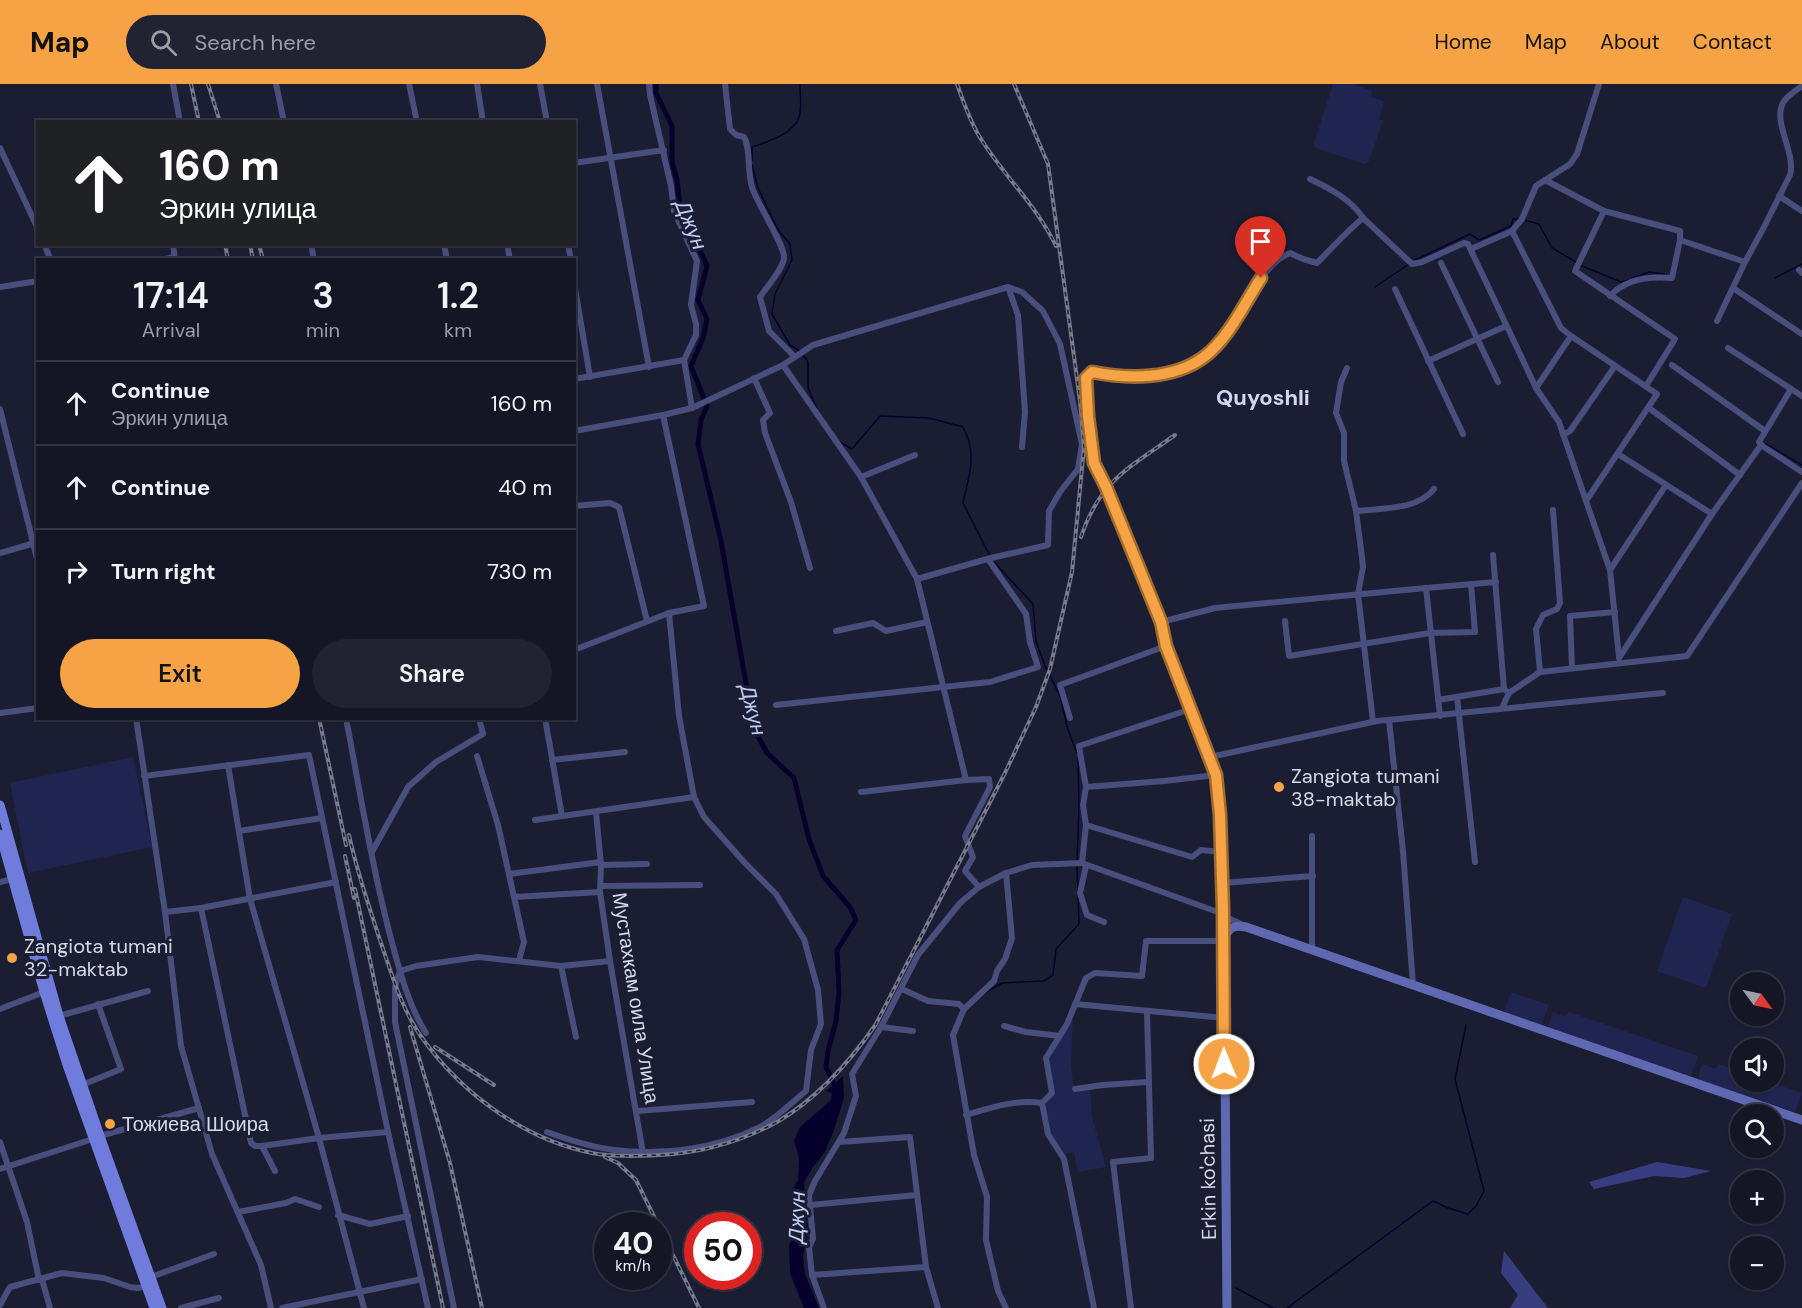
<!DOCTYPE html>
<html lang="en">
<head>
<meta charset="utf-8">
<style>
  :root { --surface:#141626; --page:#212332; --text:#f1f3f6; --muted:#9d9fa7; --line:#333543; --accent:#f5a345 }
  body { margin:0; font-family:"DM Sans",sans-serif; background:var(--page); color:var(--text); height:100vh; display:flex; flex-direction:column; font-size:22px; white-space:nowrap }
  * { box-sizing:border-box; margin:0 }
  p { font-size:20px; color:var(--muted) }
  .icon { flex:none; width:33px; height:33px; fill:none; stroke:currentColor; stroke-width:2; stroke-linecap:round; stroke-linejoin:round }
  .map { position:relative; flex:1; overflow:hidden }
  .panel { position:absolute; left:36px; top:174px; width:540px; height:462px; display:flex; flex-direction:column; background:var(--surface); border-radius:0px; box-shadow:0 2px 4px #0004,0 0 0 2px var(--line) }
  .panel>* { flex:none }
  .guide { position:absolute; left:36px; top:36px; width:540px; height:126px; border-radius:0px; box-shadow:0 2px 4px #0004,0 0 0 2px var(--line); background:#202124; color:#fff; overflow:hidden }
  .needle { width:39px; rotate:123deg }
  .controls { position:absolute; left:1730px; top:888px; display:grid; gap:12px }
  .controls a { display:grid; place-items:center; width:54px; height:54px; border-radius:50%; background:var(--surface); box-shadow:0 2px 4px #0004,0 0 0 2px var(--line); font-size:30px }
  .speed { position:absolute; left:594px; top:1128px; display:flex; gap:12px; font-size:30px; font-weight:700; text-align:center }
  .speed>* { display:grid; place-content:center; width:78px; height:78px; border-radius:50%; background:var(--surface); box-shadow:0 2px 4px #0004,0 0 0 2px var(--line); line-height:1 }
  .speed small { font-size:15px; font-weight:400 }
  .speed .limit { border:9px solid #d22; background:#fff; color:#111 }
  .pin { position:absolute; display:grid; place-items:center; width:51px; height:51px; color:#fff; margin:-62px -26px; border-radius:50% 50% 50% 0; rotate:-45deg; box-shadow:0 0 6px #0007 }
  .pin .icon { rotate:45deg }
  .me { position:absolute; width:66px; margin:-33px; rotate:359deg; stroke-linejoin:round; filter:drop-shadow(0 0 4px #0008) }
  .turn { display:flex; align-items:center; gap:21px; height:126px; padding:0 24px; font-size:27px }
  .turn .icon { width:78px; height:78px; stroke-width:2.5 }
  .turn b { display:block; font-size:42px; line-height:51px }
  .eta { display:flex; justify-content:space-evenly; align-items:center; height:102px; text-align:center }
  .eta b { font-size:36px; font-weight:600; line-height:42px }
  .button { display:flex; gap:12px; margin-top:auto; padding:12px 24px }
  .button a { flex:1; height:69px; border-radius:36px; background:var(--accent); color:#111; font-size:24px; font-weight:600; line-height:69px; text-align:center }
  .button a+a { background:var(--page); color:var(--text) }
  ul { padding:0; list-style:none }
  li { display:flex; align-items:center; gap:18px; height:84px; padding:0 24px; border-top:2px solid var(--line) }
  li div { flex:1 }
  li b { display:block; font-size:22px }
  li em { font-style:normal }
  header { display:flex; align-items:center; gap:36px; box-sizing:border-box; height:84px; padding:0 30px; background:var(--accent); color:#111 }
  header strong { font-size:28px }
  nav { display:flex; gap:33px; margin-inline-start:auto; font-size:21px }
  .search { width:420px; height:54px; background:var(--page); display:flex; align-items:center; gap:15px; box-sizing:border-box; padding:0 21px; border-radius:33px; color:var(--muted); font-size:22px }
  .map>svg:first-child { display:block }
</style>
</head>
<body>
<header>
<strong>Map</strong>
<div class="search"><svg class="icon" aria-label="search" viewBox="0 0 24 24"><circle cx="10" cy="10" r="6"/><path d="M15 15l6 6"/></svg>Search here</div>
<nav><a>Home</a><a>Map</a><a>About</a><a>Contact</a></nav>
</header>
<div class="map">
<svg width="1802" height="1224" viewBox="0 0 1802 1224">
  <rect width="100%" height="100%" fill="#1b1e33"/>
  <g fill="#202451">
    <path d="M 1333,0 L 1353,0 L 1372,7 L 1371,13 L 1384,17 L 1379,35 L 1383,37 L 1369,77 L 1365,80 L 1316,64 L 1314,59 Z"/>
    <path d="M 133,673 L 152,763 L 28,789 L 10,699 Z"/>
    <path d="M 1683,813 L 1732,830 L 1706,904 L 1657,887 Z"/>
    <path d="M 1511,908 L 1549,921 L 1542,939 L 1540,941 L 1503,930 Z"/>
    <path d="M 1553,928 L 1566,933 L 1569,928 L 1698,972 L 1691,992 L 1551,946 L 1548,942 Z"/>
    <path d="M 1073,931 L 1071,981 L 1074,1007 L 1090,1006 L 1092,1033 L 1106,1083 L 1078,1088 L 1074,1068 L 1065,1070 L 1049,1048 L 1045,1021 L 1055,1007 L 1048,975 Z"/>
    <path d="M 1702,980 L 1716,985 L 1718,980 L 1740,987 L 1740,998 L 1770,998 L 1802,1009 L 1795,1028 L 1701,997 L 1698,993 Z"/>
  </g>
  <g fill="#373d7f">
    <path d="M 1657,1078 L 1711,1087 L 1684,1094 L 1654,1092 L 1594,1105 L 1589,1098 Z"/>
    <path d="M 1504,1167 L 1548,1224 L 1510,1224 L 1518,1211 L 1501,1189 Z"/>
  </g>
  <path fill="#06002d" d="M 843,992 L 844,1014 L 834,1046 L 825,1068 L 813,1083 L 804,1098 L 808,1148 L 803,1172 L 805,1190 L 819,1224 L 804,1224 L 790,1189 L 789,1162 L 795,1147 L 792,1106 L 798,1096 L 799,1075 L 794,1056 L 800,1043 L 831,1016 L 832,1009 L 826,1007 Z"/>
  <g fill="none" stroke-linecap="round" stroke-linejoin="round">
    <g stroke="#06002d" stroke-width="1.5">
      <path d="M 752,76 L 752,63 C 767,58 794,50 799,33 C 802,24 800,10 800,0"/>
      <path d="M 752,81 L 758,104 L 778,146 L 790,160 L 792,176 L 775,210 L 772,230 L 790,261 L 800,267"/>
      <path d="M 1524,136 L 1539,140 L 1552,164 L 1576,178"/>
      <path d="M 1413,177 L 1470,150 L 1479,156 L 1511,142 L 1513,135 L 1520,135"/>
      <path d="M 1580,181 L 1621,198 L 1628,196"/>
      <path d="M 1632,194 L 1649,188 L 1664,190"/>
      <path d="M 1775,194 L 1802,180"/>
      <path d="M 1375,203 L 1409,180"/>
      <path d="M 803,271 L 808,278 L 808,304 L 817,325"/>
      <path d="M 840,358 L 852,365 L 880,332 L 929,334 L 963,343 C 978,372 969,390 963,419 L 990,472"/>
      <path d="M 1766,360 L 1802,381"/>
      <path d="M 992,476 L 1033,520 L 1036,557 L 1045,582 L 1060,612 L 1068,646 L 1077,669"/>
      <path d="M 1077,777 L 1079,724 L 1078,674"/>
      <path d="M 985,909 L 1002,899 L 1044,897 L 1053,891 L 1056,865 L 1079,840 L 1077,782"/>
      <path d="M 1236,1204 L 1273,1224"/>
      <path d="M 1287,1224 L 1433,1117 L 1448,1124 L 1468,1130 L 1476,1122 L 1484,1107 L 1455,995 L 1466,941"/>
    </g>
    <path stroke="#06002d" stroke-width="5" d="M 656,0 L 656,9 L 672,42 L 672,78 L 677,96 L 680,121 L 707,182 L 698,216 L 707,235 L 703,254 L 691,282 L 707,322 L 701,336 L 698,360 L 721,457 L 754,645 L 767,669 L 794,694 L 809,755 L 823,792 L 850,823 L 856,836 L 837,866 L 839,909 L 836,937 L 828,967 L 826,983 L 837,1005"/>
    <g stroke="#484f7d" stroke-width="6">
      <path d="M 173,0 L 180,38"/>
      <path d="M 276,0 L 284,38"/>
      <path d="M 409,0 L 417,38"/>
      <path d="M 477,0 L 483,38"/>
      <path d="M 540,0 L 547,38"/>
      <path d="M 597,0 L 649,283"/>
      <path d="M 649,0 L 650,11 L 671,102 L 674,127 L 697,177 L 691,221 L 696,240 L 696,251 L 684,276 L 692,324"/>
      <path d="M 725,0 L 730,45 L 736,51 L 744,53 C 751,65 747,88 752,103 C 757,120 785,161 784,174 C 783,185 766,204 760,213 L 769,247 L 795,273"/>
      <path d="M 0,64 L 38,145"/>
      <path d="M 574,79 L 664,66"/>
      <path d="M 1310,95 C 1329,104 1352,116 1363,134 L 1412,180 L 1422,178 L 1464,159 L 1468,160 L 1536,304"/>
      <path d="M 1545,96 L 1604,127"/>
      <path d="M 1779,112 L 1802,127"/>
      <path d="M 1512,147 L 1561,244 L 1571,252"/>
      <path d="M 44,160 L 51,176"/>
      <path d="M 173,160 L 175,176"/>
      <path d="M 311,160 L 314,176"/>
      <path d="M 444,160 L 447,176"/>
      <path d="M 507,160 L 510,176"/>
      <path d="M 568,160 L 571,176"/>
      <path d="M 1471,165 L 1512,147 L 1522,135 L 1536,102 L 1570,80 L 1577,70 L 1599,0"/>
      <path d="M 161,176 L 174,173"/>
      <path d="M 1441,179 L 1498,298"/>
      <path d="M 1799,186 L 1802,189"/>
      <path d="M 574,198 L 590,293"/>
      <path d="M 0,203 L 38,197"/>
      <path d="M 1008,203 L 1018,231 L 1025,328 L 1022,363"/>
      <path d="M 1733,204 L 1802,250"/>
      <path d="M 1395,205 L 1463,350"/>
      <path d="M 1610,212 C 1626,194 1650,192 1672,194 L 1680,156 L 1745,178"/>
      <path d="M 1717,237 L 1745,178 L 1763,145 L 1790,91 C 1796,70 1774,40 1782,21 C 1785,13 1795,7 1802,2"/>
      <path d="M 1728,264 L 1802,312"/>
      <path d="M 1428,277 L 1506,242"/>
      <path d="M 783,281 L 861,393 L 917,495 L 966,696"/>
      <path d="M 1672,281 L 1765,347"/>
      <path d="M 1347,284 L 1341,298 L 1336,329 L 1344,349 L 1344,377 L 1356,427 L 1362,473 L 1363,483 L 1358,510 L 1373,638"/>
      <path d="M 754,294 L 770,329 L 763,336 L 765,349 L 791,418 L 810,484"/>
      <path d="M 574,295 L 684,276"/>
      <path d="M 1646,302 L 1675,255 L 1575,187 L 1604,127 L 1680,147 L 1680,156"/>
      <path d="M 1649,324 L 1740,391"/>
      <path d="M 0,325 L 38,479"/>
      <path d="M 574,347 L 663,331 L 692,324 L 783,281 L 813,261 L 1008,203 L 1022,208 L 1043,227 L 1060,260 L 1082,360 L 1078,385 L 1060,408 L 1049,427 L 1048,461 L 991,474 L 917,495"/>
      <path d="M 1563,351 L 1570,347 L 1615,282"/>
      <path d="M 1082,360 L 1106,403 L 1161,538 L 1166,562 L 1216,691 L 1220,731 L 1224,857 L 1146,857 L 1142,892 L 1095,889 L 1086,894 L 1067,940 L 1046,974 L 1052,1009 L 1042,1019 L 1048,1050 L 1064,1075 L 1094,1224"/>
      <path d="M 1761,361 L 1802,388"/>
      <path d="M 1618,370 L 1712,430"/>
      <path d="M 1094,376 L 1088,332 L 1086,294 L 1092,288 C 1126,294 1179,296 1206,271 C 1225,253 1238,230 1252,208 C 1262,193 1273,176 1290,169 L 1303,175 L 1317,179 C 1333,163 1346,148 1363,134"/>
      <path d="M 861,393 L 915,371"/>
      <path d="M 1586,417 L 1559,338 L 1536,304 L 1571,252 L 1657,310 L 1586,417 L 1610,486 L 1619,573"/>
      <path d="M 574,422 L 610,419 L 619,423 L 647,537"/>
      <path d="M 1356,427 C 1382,424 1418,426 1434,405"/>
      <path d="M 0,469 L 38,458"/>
      <path d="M 1493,471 L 1504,605 L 1509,609"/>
      <path d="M 1610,486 L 1666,401"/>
      <path d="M 1285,537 L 1289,572 L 1430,549 L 1475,548 L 1471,500"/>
      <path d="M 1161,538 L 1215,524 L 1426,504"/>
      <path d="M 836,547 L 873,539 L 886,547 L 927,538"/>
      <path d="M 574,566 L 669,529 L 704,522 L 663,331"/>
      <path d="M 1619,574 L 1712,430 L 1761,361 L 1759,358 L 1791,305"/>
      <path d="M 1572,584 L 1570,532 L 1615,528"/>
      <path d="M 1540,588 L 1536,545 L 1543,531 L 1557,525 L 1560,519 L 1553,426"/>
      <path d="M 1457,613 L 1475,778"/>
      <path d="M 1438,616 L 1504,605"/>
      <path d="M 776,621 L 990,598 L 1038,583 L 1030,558 L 1026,530 L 988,475"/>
      <path d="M 1502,624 L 1509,609 L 1540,588 L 1687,572 L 1802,399"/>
      <path d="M 1191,625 L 1079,662 L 1086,703 L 1083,721 L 1086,741 L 1082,779 L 1215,827 L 1223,827"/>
      <path d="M 0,629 L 38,624"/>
      <path d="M 1440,632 L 1426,504 L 1496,498"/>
      <path d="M 136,634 L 165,828 L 181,962 L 212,1070 L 261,1181 L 271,1224"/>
      <path d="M 346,634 C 360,708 372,783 391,855 C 400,887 408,921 426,949"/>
      <path d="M 545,634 L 562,732"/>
      <path d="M 1070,634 L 1060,601 L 1166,562"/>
      <path d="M 1389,636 L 1403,767 L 1413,901"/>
      <path d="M 477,672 L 498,741 L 524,858 L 519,876"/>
      <path d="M 1210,673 L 1377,637 L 1663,609"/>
      <path d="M 552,676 L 625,668"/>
      <path d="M 228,681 L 250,815 L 319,1054 L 364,1224"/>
      <path d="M 144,692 L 309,671 L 388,1048 L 428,1224"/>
      <path d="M 1086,703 L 1164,697 L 1216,691"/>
      <path d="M 861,708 L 966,696 L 989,695 L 990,703 L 965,752 L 973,773 L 965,787 L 979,803"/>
      <path d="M 596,728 L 601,781 L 600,808 L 610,877 L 643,1069"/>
      <path d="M 535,736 L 694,713"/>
      <path d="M 1086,741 L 1192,773 L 1201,766 L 1221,768"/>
      <path d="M 239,747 L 322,734"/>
      <path d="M 1312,752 L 1312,865"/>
      <path d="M 372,768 L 408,703 L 436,678 L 483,650 L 479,634"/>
      <path d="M 601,781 L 647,780"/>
      <path d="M 1086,782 L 1080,809 L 1087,831 L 1104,838"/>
      <path d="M 509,790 L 601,778"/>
      <path d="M 0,798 L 12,795"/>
      <path d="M 1222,799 L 1313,792"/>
      <path d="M 601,802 L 700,801"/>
      <path d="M 514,813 L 600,808"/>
      <path d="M 201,824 L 251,1059 L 255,1062 L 262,1062 L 319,1054 L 388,1048"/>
      <path d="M 1224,827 L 1228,834 L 1241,840"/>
      <path d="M 165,828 L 201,824 L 336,798"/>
      <path d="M 561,882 L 576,953"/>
      <path d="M 400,887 L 395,903 L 395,938 L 454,1224"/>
      <path d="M 400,887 L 416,882 L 478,873 L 561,882 L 610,877"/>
      <path d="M 902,905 L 928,917 L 959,920 L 964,925"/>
      <path d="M 1075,920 L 1224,934"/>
      <path d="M 0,925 L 44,908"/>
      <path d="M 59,932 L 148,907"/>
      <path d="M 1004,942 L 1026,948 L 1060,952"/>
      <path d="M 881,943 L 913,947"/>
      <path d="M 82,1001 L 121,985 L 98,920"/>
      <path d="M 1075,1005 L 1103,1001 L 1148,998"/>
      <path d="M 637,1027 L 752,1018"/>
      <path d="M 966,1031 C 990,1024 1016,1015 1042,1019"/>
      <path d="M 547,1048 C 569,1056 591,1063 614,1066 C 661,1072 716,1065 758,1044 C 775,1036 791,1019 806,1007 L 811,966 L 821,940 L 818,906 L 804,855 L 776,810 L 745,779 L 704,733 L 694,713 L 679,632 L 669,529"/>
      <path d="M 100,1052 L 199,1024"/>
      <path d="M 0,1058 L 27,1138 L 39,1196"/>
      <path d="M 839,1058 L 910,1053 L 926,1183 L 938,1224"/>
      <path d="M 262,1062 L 275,1087"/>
      <path d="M 0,1085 L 93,1055"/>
      <path d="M 810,1121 L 917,1111"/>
      <path d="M 238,1128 L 286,1119 L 295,1115 L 319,1123"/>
      <path d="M 338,1131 L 370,1140 L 408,1132"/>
      <path d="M 812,1191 L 926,1183"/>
      <path d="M 151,1193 L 214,1170"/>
      <path d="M 42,1195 L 50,1224"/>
      <path d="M 0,1221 L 10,1203 L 62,1189 L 104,1194 L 130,1203 L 138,1204 L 147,1202"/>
      <path d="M 181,1224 L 219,1214"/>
      <path d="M 282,1224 L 422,1195"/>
      <path d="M 824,1224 L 812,1191 L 809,1163 L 813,1155 L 809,1111 L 815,1097 L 844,1049 L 856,1012 L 852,990 L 881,943 L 918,871 L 960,819 L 979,803 L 1006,789 L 1032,781 L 1082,779"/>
      <path d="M 1006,1224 L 998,1207 L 986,1156 L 987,1113 L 974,1071 L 953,951 L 964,925 L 994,897 L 997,887 L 1005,875 L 1012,854 L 1006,789"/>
      <path d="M 1131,1224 L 1113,1078 L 1151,1074 L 1147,927"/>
    </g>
    <path stroke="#5e69b2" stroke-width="9" d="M 1227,1224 L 1224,857 C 1227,845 1233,840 1246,843 C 1432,906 1616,973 1802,1036"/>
    <g stroke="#707cdc" stroke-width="9">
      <path d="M 0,721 L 59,932 L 100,1052 L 162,1224"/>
      <path d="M 0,750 L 44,908 L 67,981 L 154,1224"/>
    </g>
    <g stroke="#797c8d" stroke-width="4">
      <g id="rail">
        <path d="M 191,0 L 199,38"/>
        <path d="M 208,0 L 220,38"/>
        <path d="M 957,0 C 964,19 970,38 981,55 C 1004,92 1037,122 1056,162"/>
        <path d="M 225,160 L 228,176"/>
        <path d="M 250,160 L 253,176"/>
        <path d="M 259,160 L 263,176"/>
        <path d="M 1081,453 C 1100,396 1129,384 1175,351"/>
        <path d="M 319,634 L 346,761"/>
        <path d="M 349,751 C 357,788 369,823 381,859 C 393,894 403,929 425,958 C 465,1012 526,1056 592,1069 C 614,1073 638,1072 660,1071 C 701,1069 740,1058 777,1038 C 818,1014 849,979 876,940 L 1005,689 L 1036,623 L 1050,585 L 1072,488 L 1084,363 L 1080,317 L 1048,80 L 1014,0"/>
        <path d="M 345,772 L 354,814"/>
        <path d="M 355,805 L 443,1224"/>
        <path d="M 410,943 L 450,1079 L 482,1224"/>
        <path d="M 435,963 L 494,1001"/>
        <path d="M 605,1073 L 618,1079 L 636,1096 L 699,1224"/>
      </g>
    </g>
    <use href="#rail" stroke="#1b1e33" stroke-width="1.5" stroke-dasharray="4.5" stroke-linecap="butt"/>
  </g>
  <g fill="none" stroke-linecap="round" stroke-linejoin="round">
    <g stroke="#9f6a2d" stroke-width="15">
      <path id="route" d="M 1224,980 L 1223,826 L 1220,731 L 1216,691 L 1166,562 L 1161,538 L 1106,403 L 1094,379 L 1088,332 L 1086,294 L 1092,288 C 1128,295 1173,296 1204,273 C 1229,254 1244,220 1261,194"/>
    </g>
    <use href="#route" stroke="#f5a345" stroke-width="10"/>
  </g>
  <g fill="#f5a345" stroke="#1b1e33" stroke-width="2">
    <circle cx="1279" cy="703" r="6"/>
    <circle cx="12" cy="874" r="6"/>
    <circle cx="110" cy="1040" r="6"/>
  </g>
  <g text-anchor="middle" stroke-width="6" stroke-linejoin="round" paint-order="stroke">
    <g font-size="20" fill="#d6d9e7" stroke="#1b1e33" text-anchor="start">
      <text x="1291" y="699">Zangiota tumani<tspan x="1291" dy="23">38-maktab</tspan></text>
      <text x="24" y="869">Zangiota tumani<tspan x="24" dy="23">32-maktab</tspan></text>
      <text x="122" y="1047">Тожиева Шоира</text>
    </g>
    <g font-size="20" fill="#d6d9e7" stroke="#1b1e33">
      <text transform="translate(636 914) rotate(81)" y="7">Мустахкам оила Улица</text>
      <text transform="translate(1208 1095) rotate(-91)" y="7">Erkin ko'chasi</text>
    </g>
    <g font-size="21" font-style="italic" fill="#c3ccf3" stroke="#1b1e33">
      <text transform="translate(691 141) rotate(68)" y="7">Джун</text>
      <text transform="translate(753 626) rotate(76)" y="7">Джун</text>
      <text transform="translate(797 1133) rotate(-88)" y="7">Джун</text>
    </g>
    <g font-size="22" font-weight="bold" fill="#d1d7f3" stroke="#1b1e33">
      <text x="1263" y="321">Quyoshli</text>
    </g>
  </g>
</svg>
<div class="controls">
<a><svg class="needle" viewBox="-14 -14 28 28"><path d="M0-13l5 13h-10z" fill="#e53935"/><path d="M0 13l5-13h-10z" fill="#9d9fa7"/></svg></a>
<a><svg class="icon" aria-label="sound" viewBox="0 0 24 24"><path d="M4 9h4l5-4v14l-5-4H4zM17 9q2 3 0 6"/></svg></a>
<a><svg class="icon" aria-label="search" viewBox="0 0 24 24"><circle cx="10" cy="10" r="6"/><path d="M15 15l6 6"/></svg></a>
<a>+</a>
<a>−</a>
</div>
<div class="speed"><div>40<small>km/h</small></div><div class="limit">50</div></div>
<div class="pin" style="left:1261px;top:194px;background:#d93025"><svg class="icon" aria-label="arrive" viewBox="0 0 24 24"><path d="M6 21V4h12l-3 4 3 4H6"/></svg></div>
<svg class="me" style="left:1224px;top:980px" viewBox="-20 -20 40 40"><circle r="17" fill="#f5a345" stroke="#fff" stroke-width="3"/><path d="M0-11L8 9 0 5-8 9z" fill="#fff"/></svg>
<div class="guide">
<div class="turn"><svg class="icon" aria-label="ahead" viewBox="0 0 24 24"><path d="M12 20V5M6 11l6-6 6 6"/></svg><div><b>160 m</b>Эркин улица</div></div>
</div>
<section class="panel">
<div class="eta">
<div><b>17:14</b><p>Arrival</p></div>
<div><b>3</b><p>min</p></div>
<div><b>1.2</b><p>km</p></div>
</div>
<ul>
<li><svg class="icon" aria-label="ahead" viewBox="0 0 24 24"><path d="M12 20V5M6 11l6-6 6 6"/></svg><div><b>Continue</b><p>Эркин улица</p></div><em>160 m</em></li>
<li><svg class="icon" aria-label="ahead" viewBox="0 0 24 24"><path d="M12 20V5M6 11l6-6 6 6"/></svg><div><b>Continue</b></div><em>40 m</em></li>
<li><svg class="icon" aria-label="right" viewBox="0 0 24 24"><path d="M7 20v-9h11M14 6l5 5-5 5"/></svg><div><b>Turn right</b></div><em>730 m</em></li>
</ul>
<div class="button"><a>Exit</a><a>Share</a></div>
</section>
</div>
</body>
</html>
